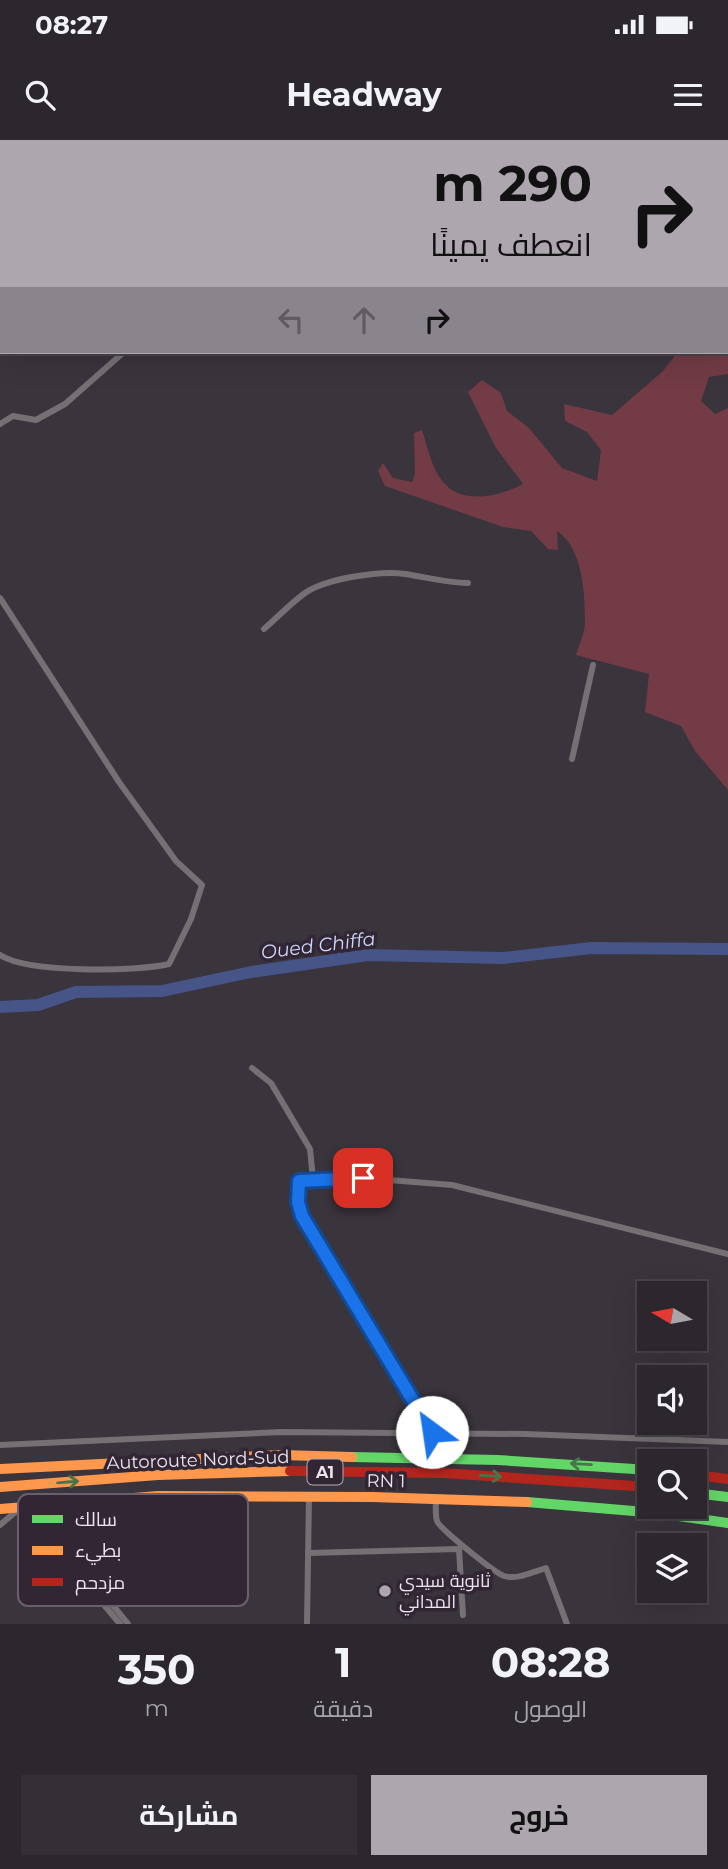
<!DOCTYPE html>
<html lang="ar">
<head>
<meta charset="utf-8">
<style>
  :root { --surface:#2c272d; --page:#342f35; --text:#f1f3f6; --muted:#a6a5aa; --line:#484449; --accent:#ada6af }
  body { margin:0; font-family:Montserrat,Cairo,sans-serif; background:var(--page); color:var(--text); direction:rtl; height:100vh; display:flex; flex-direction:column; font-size:26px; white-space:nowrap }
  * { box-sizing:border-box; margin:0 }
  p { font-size:23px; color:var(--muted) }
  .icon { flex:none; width:38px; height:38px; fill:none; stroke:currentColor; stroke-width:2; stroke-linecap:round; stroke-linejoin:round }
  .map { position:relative; height:1484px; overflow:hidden; direction:ltr }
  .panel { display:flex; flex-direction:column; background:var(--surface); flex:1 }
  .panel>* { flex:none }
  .hud { position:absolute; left:0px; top:0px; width:728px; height:214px; box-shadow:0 7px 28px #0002,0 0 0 2px var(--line); direction:rtl; background:#ada6af; color:#111; overflow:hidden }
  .needle { width:46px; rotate:280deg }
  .controls { position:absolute; left:637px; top:1141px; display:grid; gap:14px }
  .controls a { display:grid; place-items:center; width:70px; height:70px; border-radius:0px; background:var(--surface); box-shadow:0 7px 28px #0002,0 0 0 2px var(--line); font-size:35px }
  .pin { position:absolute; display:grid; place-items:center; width:60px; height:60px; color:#fff; margin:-30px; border-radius:14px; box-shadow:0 4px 10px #0006 }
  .me { position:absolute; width:77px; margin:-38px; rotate:329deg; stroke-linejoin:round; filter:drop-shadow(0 0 5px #0008) }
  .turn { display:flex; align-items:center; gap:24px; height:147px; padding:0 21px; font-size:32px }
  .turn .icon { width:91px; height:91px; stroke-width:2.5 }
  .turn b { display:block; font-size:49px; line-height:60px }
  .lanes { display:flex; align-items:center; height:66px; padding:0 21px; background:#0003; justify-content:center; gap:35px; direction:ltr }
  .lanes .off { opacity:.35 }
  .eta { display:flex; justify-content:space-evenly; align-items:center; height:119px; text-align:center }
  .eta b { font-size:42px; font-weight:700; line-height:49px }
  .primary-button { display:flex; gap:14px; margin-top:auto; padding:14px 21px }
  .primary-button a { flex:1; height:80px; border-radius:0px; background:var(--accent); color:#111; font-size:28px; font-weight:700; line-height:80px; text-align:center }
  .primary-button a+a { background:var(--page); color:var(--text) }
  .status { display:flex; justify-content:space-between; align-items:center; height:49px; padding:0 35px; background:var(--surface); direction:ltr }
  .status svg { height:19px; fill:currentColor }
  header { display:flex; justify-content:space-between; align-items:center; height:91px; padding:0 21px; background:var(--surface); font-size:32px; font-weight:700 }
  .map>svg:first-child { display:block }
</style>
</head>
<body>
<div class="status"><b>08:27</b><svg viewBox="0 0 49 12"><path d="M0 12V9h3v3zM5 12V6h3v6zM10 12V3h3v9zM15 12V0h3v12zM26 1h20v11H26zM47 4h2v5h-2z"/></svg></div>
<header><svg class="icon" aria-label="menu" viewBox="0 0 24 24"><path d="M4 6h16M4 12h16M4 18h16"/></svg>Headway<svg class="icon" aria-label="search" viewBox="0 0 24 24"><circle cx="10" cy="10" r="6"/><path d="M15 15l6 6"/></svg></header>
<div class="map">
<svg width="728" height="1484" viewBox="0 0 728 1484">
  <rect width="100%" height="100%" fill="#3a343c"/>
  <path fill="#723b46" d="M 728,189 L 728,234 L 709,237 L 701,261 L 715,274 L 728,268 L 728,650 L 695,611 L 681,586 L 645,572 L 649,534 L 576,515 C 579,505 585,493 585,483 C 585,454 583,408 557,391 L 558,410 L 548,409 L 531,391 L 503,387 L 385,346 L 378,331 L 383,323 L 393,338 L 412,342 L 415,334 L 414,293 L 422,290 C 428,308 432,331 446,345 C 465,365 503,355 523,344 L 496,308 L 468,252 L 482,240 L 501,253 L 507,271 L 529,288 L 562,328 L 597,341 L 601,310 L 587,292 L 565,281 L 564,264 L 612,275 L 662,232 L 678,212 L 726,212 Z"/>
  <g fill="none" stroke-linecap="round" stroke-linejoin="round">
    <path stroke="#465488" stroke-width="12" d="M 0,867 L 38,865 L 76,852 L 162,851 L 251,832 L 368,815 L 503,818 L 591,808 L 728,809"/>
    <g stroke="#747073" stroke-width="6">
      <path d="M 142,0 L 143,2"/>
      <path d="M 712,0 L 712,2"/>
      <path d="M 320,2 L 321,0"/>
      <path d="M 726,59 L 728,63"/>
      <path d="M 0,284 L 13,276 L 36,280 L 65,264 L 124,212"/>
      <path d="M 0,458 L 119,642 L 176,721 L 202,745 L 191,779 L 169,824 C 136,832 27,833 0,815"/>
      <path d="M 264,489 C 278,477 291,463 305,453 C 325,439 380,430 405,434 C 426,437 446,443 468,443"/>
      <path d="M 572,619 L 593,525"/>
      <path d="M 252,928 L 271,943 L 310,1009 L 313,1039"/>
      <path d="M 432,1292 L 302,1076 L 298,1062 L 299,1041 L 363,1038 L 452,1045 L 728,1114"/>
      <path d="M 0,1305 L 281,1292 L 525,1294 L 728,1302"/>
      <path d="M 436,1359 C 436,1365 435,1375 437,1381 C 439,1388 495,1433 504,1436 C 517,1440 533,1432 546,1428 L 567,1484"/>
      <path d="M 32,1366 L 128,1484"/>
      <path d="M 22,1367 L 120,1484"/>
      <path d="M 0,1385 L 19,1369"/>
      <path d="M 308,1413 L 459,1409 L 463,1475"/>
      <path d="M 307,1484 L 309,1356"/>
    </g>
    <g stroke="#63d668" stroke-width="10">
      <path d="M 352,1317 L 498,1320 L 649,1330"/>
      <path d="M 695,1353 L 728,1357"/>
      <path d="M 527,1362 L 657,1373 L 728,1383"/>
    </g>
    <g stroke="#ff974d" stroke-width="10">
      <path d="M 0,1329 L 281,1315 L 352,1317"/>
      <path d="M 0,1347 L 158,1335 L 290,1331"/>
      <path d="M 0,1369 L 158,1356 L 372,1357 L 527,1362"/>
    </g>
    <g stroke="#b3261e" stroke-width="10">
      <path d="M 290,1331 L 443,1333 L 649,1347"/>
      <path d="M 695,1335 L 728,1339"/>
    </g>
  </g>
  <defs><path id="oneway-shaft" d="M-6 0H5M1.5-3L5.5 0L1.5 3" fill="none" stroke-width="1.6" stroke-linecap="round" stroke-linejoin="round" transform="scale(1.75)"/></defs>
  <g stroke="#48754c">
    <use href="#oneway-shaft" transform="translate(581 1324) rotate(-177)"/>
    <use href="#oneway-shaft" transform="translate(491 1336) rotate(3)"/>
    <use href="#oneway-shaft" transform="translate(68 1342) rotate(-5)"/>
  </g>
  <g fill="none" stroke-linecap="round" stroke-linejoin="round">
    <g stroke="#114b97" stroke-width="18">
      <path id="route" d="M 363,1038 L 299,1041 L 298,1062 L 302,1076 L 432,1292"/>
    </g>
    <use href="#route" stroke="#1a73e8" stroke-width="12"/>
  </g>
  <circle fill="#ada6af" stroke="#322635" stroke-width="2.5" cx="385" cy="1451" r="7"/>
  <g text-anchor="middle" stroke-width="7" stroke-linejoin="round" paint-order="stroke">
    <rect fill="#322635" stroke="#b4abb6" stroke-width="2" x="307.5" y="1319.5" width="35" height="25" rx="5"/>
    <g font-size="16" font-weight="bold" fill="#ebe4ed">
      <text x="325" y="1338">A1</text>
    </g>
    <g font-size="18" fill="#ebe4ed" stroke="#322635">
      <text transform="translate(198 1320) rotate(-2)" y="6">Autoroute Nord-Sud</text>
      <text transform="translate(386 1341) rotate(1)" y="6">RN 1</text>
    </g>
    <g font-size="18" fill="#ebe4ed" stroke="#322635" text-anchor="start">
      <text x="399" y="1447">ثانوية سيدي<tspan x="399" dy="21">المداني</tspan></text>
    </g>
    <g font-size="19" font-style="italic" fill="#cdd8fb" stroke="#322635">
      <text transform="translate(318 805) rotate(-7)" y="7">Oued Chiffa</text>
    </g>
  </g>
  <rect x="18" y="1354" width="230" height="112" rx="10" fill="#322635" stroke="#6a5f6c" stroke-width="2"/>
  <rect x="32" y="1375" width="31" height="8" fill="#63d668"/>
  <rect x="32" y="1406" width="31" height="9" fill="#ff974d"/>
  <rect x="32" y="1438" width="31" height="8" fill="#b3261e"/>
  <g font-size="19" fill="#ebe4ed">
    <text x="75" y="1386">سالك</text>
    <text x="75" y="1417">بطيء</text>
    <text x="75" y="1449">مزدحم</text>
  </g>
</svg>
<div class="controls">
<a><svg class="needle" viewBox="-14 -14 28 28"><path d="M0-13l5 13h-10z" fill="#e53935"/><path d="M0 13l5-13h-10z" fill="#a6a5aa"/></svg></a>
<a><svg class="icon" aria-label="sound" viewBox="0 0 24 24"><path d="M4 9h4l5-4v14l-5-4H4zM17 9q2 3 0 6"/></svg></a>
<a><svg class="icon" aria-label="search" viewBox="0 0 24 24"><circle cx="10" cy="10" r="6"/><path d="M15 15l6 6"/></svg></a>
<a><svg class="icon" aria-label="layers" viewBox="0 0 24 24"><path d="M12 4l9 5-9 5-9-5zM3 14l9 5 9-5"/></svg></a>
</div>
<div class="pin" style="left:363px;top:1038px;background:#d93025"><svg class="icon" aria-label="arrive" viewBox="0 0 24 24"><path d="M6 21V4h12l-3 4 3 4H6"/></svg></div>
<svg class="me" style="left:432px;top:1292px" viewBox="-20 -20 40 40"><circle r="19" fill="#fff"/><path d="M0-13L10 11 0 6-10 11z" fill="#1a73e8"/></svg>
<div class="hud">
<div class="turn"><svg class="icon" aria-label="right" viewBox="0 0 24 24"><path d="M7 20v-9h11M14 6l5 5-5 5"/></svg><div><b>290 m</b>انعطف يمينًا</div></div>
<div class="lanes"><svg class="icon off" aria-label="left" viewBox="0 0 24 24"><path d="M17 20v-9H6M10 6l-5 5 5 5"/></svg><svg class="icon off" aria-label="ahead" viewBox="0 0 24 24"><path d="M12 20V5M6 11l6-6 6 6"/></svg><svg class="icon" aria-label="right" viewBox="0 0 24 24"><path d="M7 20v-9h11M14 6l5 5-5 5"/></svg></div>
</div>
</div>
<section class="panel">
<div class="eta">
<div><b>08:28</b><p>الوصول</p></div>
<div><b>1</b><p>دقيقة</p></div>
<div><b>350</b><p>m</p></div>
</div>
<div class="primary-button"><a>خروج</a><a>مشاركة</a></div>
</section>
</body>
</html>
